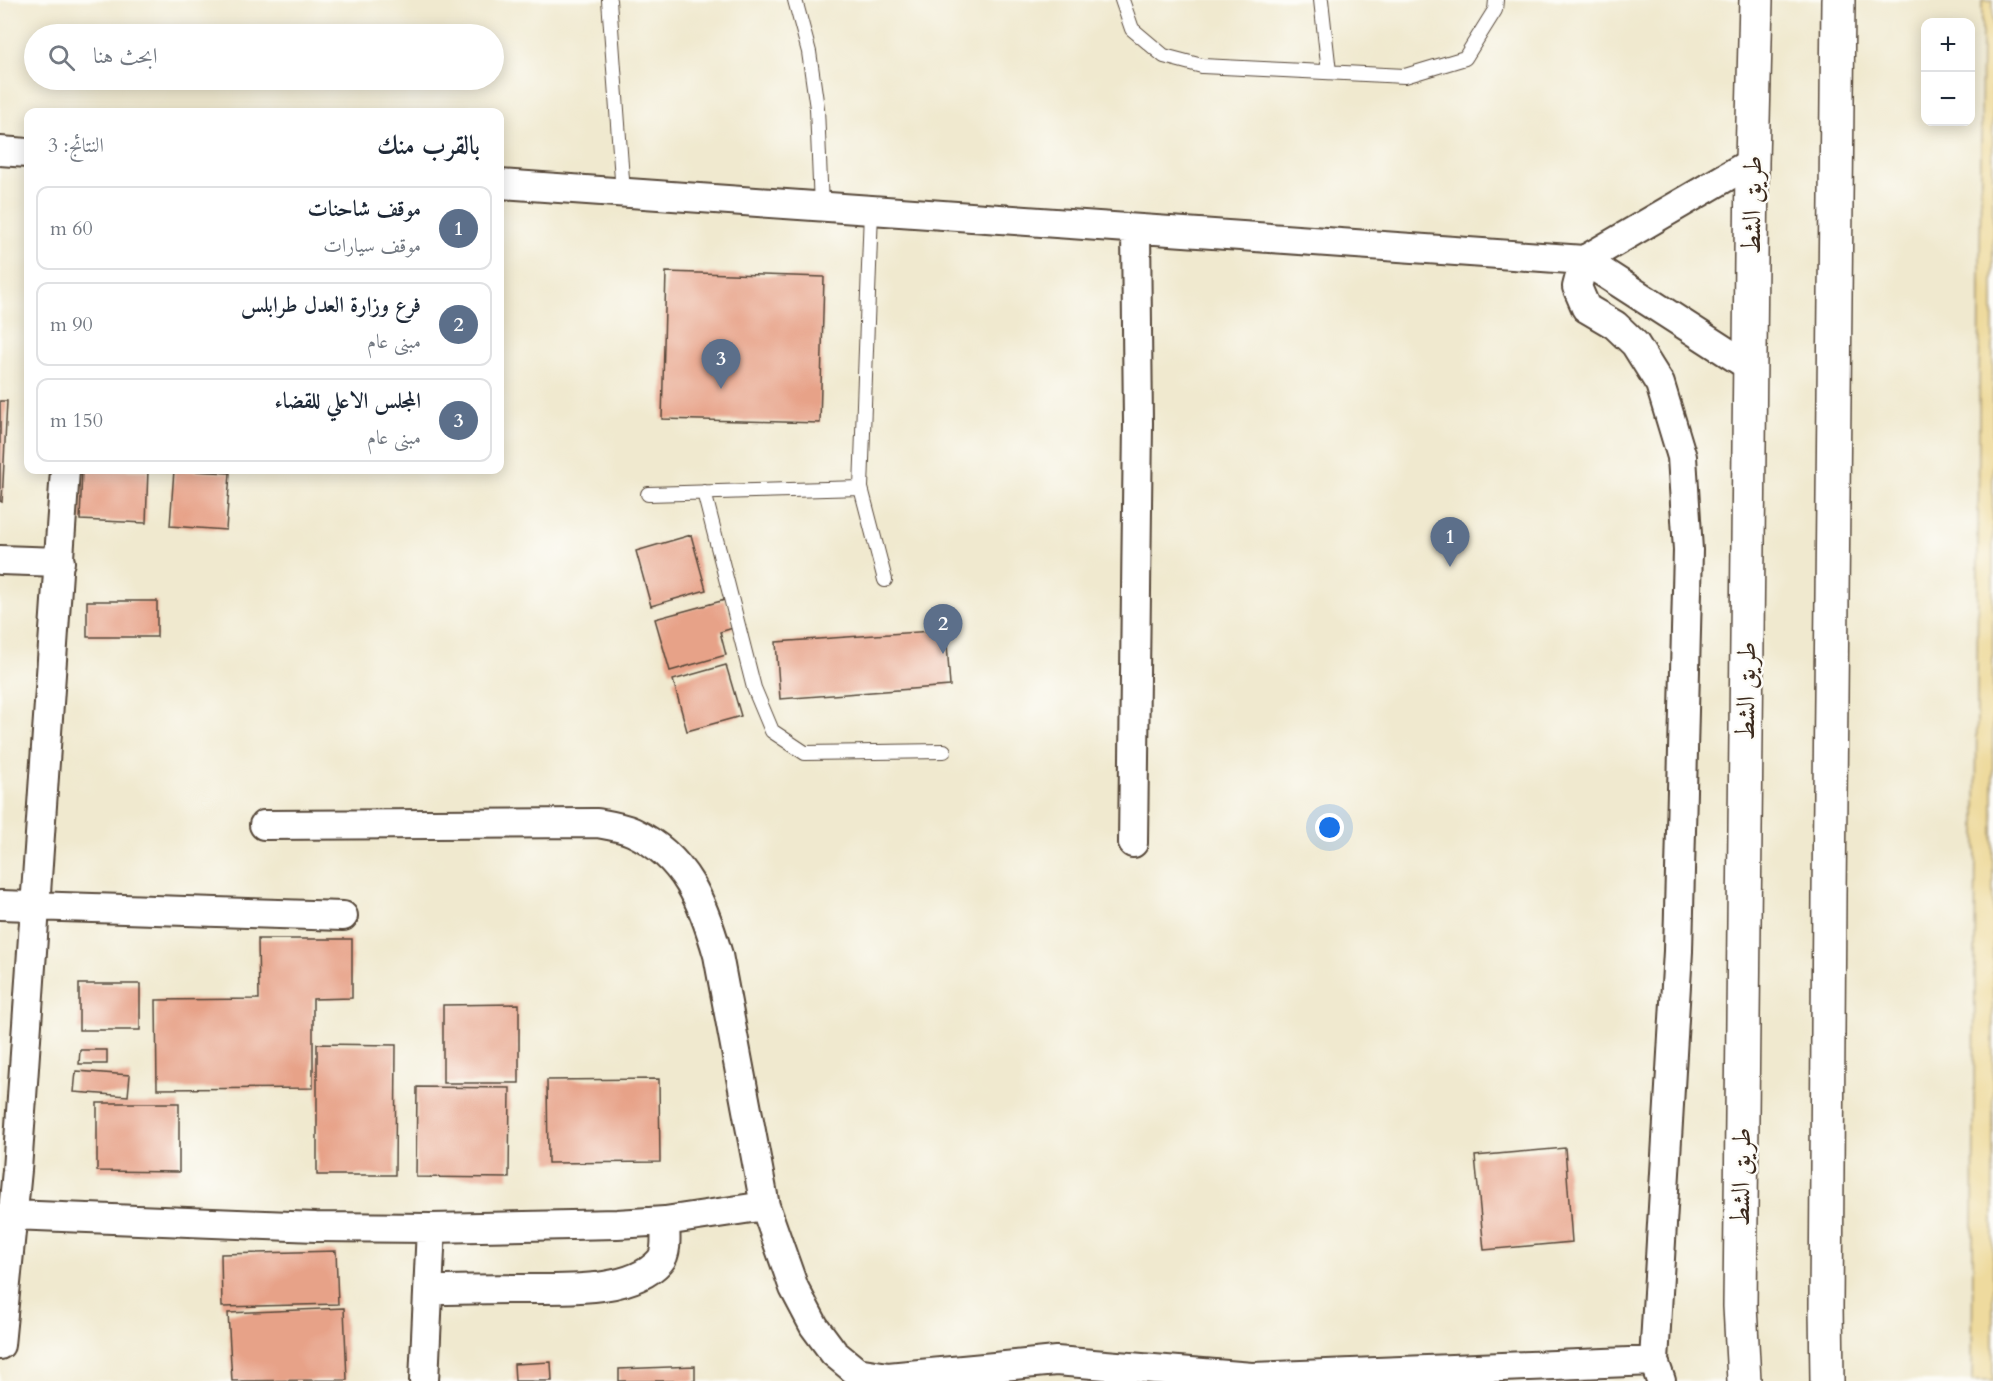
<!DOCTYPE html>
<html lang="ar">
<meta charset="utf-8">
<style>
:root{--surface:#fff;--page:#f6f6f7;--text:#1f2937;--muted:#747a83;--line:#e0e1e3;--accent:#c8321e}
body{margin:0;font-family:Cardo,Amiri,serif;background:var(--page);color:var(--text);direction:rtl}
.controls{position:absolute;right:18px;top:18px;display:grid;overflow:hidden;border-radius:12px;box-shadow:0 3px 15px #0003}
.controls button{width:54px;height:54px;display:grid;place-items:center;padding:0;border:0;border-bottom:2px solid var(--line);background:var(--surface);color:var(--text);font:30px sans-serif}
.you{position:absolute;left:1330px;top:828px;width:21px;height:21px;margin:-15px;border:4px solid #fff;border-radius:50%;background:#1a73e8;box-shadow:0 0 0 9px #1a73e833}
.badge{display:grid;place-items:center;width:39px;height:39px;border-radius:50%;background:var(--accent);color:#fff;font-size:20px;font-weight:700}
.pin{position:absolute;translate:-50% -50px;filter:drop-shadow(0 2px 3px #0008)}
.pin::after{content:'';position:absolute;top:32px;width:21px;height:18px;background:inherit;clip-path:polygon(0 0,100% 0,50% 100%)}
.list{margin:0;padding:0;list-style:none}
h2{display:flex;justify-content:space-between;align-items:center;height:78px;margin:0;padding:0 24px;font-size:26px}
h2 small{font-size:20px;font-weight:400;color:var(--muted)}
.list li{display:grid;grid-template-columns:39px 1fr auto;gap:18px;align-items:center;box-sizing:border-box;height:84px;margin:0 12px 12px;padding:0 12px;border:2px solid var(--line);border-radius:12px}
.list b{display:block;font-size:22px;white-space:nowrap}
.list p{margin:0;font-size:20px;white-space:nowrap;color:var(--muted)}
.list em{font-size:20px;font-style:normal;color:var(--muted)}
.icon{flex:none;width:33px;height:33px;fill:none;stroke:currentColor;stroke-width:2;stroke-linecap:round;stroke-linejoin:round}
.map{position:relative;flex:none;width:1993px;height:1381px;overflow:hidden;direction:ltr}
.search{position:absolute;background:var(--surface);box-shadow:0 3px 15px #0003;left:24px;top:24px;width:480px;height:66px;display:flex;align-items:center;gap:15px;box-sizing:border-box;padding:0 21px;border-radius:33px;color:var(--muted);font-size:22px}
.panel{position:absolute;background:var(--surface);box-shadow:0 3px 15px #0003;left:24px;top:108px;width:480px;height:366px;border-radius:12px;direction:rtl}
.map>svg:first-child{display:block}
.sand{fill:#eeda9e;stroke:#94825e;stroke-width:1.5}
.building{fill:#e7a288}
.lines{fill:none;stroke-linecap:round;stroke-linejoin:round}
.service-casing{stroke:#564739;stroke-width:16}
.minor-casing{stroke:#564739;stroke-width:32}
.trunk-casing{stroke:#564739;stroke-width:36}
.service{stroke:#fff;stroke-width:14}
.minor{stroke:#fff;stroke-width:28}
.trunk{stroke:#fff;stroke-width:33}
.labels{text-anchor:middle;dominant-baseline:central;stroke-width:5;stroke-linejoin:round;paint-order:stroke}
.street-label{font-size:26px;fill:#3b2a1e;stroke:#fdfcf7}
</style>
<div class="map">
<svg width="1993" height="1381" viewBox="0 0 1993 1381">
<rect width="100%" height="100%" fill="#fdfcf7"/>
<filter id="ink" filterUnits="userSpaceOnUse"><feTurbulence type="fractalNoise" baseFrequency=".0167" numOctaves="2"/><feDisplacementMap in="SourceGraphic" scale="12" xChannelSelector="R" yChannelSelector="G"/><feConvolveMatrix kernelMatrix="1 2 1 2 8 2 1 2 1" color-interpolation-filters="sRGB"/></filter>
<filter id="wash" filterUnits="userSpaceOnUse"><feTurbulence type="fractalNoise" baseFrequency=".008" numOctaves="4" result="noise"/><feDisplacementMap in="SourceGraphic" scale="24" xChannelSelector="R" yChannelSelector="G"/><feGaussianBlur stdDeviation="1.35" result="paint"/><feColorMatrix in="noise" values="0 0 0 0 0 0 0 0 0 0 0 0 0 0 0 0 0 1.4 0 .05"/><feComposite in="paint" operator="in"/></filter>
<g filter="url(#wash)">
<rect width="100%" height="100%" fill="#f0e9cf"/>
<path class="sand" d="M1982 0H1993V1381H1972Z"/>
<g id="blocks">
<path class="building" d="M666 272 824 277 820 423 662 419Z
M0 401H7L2 502 0 501Z
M82 470H148L146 523 80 520Z
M174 470 230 473 226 530 170 526Z
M691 535 706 590 651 606 636 551Z
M725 600 733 628 720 632 726 655 670 671 655 619Z
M87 601H157V637H87Z
M946 630 950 686 780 699 776 642Z
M726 665 741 716 687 731 673 680Z
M258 939H352V998L313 999V1088L157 1089 156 1000 259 999Z
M79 984H140V1030H79Z
M519 1004V1083H443V1005Z
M317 1044 396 1045 395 1175H317Z
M80 1050H107V1064H79Z
M76 1071 130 1075 128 1096 74 1092Z
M659 1079 660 1162 548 1163 547 1080Z
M417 1087 510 1088 509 1178 416 1177Z
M97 1103H179V1172L97 1171Z
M1565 1148 1572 1242 1484 1250 1475 1156Z
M336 1251 338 1304 222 1307 221 1254Z
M344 1308 347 1380 232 1381 228 1313Z
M551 1362 552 1381H515L514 1364Z
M695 1366V1381H619V1369Z"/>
</g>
</g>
<g filter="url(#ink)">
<use href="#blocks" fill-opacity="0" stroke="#564739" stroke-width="1.5"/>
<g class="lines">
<defs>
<path id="service" d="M609 0 623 193
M795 0 809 52 817 108 821 207
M1122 0 1132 29 1164 56 1202 66 1405 76 1465 58 1495 10 1496 0
M1321 0 1329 72
M871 211 861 488 885 580
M704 492 754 688 772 731 805 753 944 751
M648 494 861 488"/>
<path id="minor" d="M0 151 28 153
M500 184 1584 260 1750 367
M0 560 60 562
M264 825 597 823C608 825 622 827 633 832 686 857 703 903 718 955L765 1206 794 1288 814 1326 834 1353 857 1372 888 1377 1056 1361 1252 1377 1654 1361
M1133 843 1138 423 1136 229
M0 905 343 916
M12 1215 316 1227 431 1228 617 1224 665 1221 765 1206
M429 1290C458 1290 487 1289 516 1289 557 1288 630 1295 660 1261 668 1252 665 1232 665 1221
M0 1345 17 1170 65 470
M424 1381 431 1228
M1661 1381 1654 1361 1678 951 1688 550 1682 457 1660 384 1635 344 1615 325 1586 308 1577 287 1584 260 1752 162"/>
<path id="trunk" d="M1744 1381 1740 1306 1752 162 1756 0
M1827 1381 1826 1306 1829 895 1838 0"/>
</defs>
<use href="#service" class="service-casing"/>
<use href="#minor" class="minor-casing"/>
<use href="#trunk" class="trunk-casing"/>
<use href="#service" class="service"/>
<use href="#minor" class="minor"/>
<use href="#trunk" class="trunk"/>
</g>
</g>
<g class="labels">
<g class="street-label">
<text transform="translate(1752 205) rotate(-89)">طريق الشط</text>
<text transform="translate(1746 691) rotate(-89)">طريق الشط</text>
<text transform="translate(1741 1177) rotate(-89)">طريق الشط</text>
</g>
</g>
</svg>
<div class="controls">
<button>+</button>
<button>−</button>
</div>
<div class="you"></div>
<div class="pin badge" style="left:1450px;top:567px;background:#5c6f8a">1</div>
<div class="pin badge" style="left:943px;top:654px;background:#5c6f8a">2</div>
<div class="pin badge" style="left:721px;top:389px;background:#5c6f8a">3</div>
<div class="search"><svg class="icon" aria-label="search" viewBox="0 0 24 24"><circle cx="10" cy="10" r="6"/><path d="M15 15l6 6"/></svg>ابحث هنا</div>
<section class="panel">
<h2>بالقرب منك<small>النتائج: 3</small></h2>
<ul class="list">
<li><span class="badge" style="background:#5c6f8a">1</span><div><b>موقف شاحنات</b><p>موقف سيارات</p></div><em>60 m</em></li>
<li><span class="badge" style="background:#5c6f8a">2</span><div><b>فرع وزارة العدل طرابلس</b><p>مبنى عام</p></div><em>90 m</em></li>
<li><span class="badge" style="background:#5c6f8a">3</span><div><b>المجلس الاعلي للقضاء</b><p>مبنى عام</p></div><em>150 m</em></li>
</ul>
</section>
</div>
